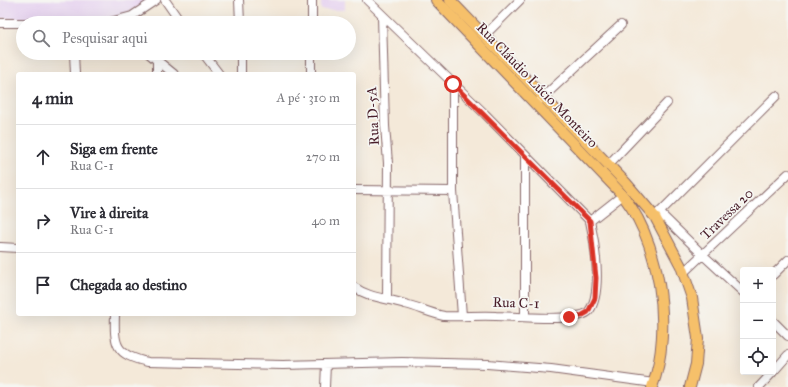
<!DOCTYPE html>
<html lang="pt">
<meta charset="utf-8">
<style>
:root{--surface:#fff;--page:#f2f2f3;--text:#2b2b33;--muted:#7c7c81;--line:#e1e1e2}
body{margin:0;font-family:"IM FELL Great Primer",serif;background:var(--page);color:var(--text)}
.controls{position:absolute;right:12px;bottom:12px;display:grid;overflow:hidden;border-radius:4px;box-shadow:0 4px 16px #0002}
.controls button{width:36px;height:36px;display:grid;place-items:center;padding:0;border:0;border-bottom:1px solid var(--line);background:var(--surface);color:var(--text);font:20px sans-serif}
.stop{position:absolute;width:12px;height:12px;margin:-9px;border:3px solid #d93025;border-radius:50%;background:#fff}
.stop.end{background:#d93025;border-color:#fff;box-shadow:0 1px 4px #0008}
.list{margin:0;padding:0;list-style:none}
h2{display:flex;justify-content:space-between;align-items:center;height:52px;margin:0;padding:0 16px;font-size:17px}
h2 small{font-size:13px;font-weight:400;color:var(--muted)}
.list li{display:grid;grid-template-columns:26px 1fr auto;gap:12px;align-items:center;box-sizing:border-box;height:64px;padding:0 16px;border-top:1px solid var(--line)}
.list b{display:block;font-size:15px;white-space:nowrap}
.list p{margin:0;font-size:13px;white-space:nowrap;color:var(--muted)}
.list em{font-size:13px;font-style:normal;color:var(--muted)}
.icon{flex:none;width:22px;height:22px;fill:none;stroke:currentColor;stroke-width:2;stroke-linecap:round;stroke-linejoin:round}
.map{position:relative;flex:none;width:788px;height:387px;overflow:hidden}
.search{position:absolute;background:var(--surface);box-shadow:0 4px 16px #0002;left:16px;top:16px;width:340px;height:44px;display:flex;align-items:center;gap:10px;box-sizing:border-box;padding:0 14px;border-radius:22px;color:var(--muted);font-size:15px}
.panel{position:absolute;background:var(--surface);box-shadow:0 4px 16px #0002;left:16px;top:72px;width:340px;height:244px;border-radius:4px}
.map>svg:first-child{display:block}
.built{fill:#e6d2f0}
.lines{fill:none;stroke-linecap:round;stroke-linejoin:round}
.minor-casing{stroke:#866668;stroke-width:10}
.major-casing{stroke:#866668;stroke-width:12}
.minor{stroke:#fff;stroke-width:8}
.major{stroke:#f6c06b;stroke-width:10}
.route{stroke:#d93025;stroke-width:5}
.labels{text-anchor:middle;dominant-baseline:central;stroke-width:3.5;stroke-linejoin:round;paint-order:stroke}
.street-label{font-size:14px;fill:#4a1f2b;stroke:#f6f6f2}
</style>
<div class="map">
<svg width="788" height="387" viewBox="0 0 788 387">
<rect width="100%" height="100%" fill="#f6f6f2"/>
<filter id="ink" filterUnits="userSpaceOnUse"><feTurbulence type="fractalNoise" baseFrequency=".025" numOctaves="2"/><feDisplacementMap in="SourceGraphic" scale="8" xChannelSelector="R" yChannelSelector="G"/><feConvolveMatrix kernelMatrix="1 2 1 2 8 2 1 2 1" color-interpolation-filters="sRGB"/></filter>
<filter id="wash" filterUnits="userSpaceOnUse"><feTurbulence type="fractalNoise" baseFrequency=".012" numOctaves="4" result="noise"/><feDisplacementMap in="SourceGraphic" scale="16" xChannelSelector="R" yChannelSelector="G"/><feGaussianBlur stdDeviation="0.9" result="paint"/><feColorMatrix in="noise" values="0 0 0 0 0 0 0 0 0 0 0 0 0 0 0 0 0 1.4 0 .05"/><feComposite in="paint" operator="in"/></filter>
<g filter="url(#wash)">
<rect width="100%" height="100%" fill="#f4e9d9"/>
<path class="built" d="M0 0H150L121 17 24 19 0 18Z
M321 0H345V10H321Z"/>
</g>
<g filter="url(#ink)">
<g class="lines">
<defs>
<path id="minor" d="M165 0 181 23
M239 0 240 23
M367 0 485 114 590 221 623 195
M382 16 385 126 388 163 387 299
M110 22 132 16 156 0
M0 23H111
M312 23V0
M484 36 520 0
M74 53 75 74
M148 53 174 74
M203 53 219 74
M241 53V74
M157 74V61
M311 74V53
M453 84V191L462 316
M540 100 621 25
M608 165 667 103
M354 190 453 191
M659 212 703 255 743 292
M655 217 776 96
M0 247 18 248
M684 272 788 174
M773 275 788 260
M354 287C369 298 387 298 405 304 418 307 430 313 444 316 461 317 479 315 496 316 513 316 579 323 589 311 603 293 595 242 590 221
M115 314C114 345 115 355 148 362L283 365 402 362 487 364 551 369 654 383
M525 317V155
M773 321 788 336
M773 372 788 355
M325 387 326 364
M759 387 773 372"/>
<path id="major" d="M436 0 617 189C660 234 674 330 652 387
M450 0 626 183 655 217 681 266 692 298 698 338 696 364 690 387"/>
</defs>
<use href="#minor" class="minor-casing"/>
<use href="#major" class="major-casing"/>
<use href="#minor" class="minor"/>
<use href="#major" class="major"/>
</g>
</g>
<g class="lines" filter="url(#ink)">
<path class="route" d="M453 84 590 221 596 278 595 298 588 312 581 316 569 317"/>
</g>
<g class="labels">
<g class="street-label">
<text transform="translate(537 85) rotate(46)">Rua Cláudio Lúcio Monteiro</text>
<text transform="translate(373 116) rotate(-93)">Rua D-5A</text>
<text transform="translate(727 214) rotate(-44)">Travessa 20</text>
<text transform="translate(516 303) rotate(2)">Rua C-1</text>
</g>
</g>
</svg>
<div class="controls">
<button>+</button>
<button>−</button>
<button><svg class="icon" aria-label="locate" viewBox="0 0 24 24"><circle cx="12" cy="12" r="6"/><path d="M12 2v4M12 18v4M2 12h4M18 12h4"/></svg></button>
</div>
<div class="stop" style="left:453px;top:84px"></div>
<div class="stop end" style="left:569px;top:317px"></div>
<div class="search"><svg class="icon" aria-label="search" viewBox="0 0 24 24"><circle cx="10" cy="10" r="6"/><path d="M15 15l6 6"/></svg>Pesquisar aqui</div>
<section class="panel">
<h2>4 min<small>A pé · 310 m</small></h2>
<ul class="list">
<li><svg class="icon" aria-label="ahead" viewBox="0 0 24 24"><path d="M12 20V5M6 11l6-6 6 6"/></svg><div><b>Siga em frente</b><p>Rua C-1</p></div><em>270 m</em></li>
<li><svg class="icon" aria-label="right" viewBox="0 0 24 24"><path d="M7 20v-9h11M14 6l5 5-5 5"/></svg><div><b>Vire à direita</b><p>Rua C-1</p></div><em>40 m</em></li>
<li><svg class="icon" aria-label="arrive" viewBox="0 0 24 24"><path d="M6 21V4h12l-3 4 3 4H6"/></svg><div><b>Chegada ao destino</b></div></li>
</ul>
</section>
</div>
